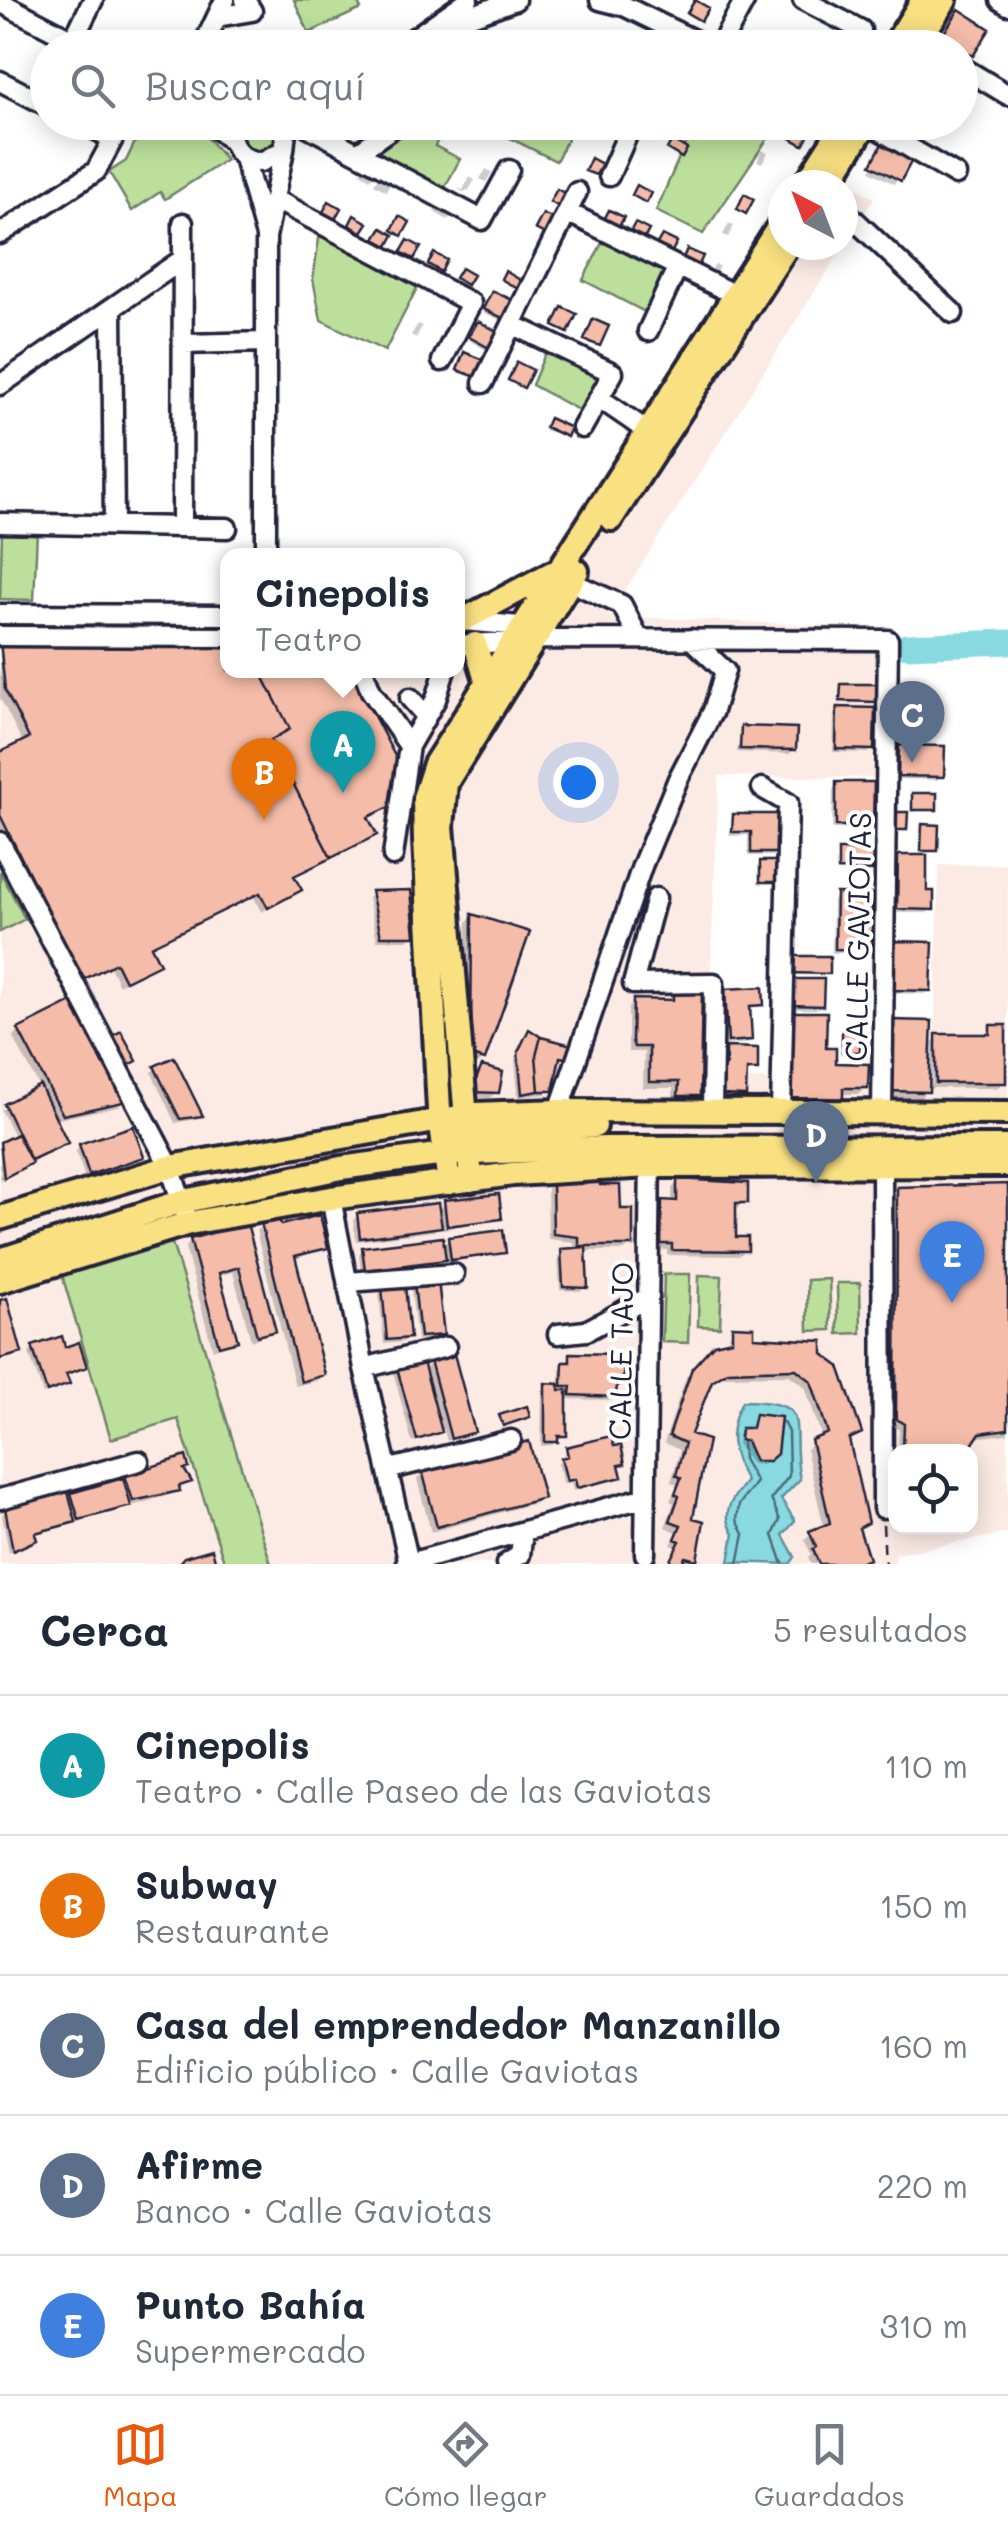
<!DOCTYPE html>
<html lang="es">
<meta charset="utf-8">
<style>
:root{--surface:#fff;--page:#f2f2f3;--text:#1f2937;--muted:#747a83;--line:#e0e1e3;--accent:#ea580c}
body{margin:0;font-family:Mali,sans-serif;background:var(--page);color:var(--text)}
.controls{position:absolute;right:30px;bottom:30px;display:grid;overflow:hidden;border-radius:20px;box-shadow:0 5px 25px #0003}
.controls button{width:90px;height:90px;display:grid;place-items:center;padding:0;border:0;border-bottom:2px solid var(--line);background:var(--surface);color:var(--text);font:50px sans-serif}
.compass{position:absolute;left:768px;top:170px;width:90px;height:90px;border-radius:50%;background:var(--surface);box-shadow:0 5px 25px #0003;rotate:318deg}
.you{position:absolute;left:578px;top:782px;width:35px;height:35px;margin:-25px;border:8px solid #fff;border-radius:50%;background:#1a73e8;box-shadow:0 0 0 15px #1a73e833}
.badge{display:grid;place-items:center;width:65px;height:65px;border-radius:50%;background:var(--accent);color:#fff;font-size:32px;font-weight:700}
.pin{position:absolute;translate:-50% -82px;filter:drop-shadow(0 2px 5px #0008)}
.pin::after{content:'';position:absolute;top:52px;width:35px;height:30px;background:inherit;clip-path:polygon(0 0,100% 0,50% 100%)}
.popup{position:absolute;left:220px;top:548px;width:245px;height:130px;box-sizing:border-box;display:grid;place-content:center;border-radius:20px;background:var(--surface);filter:drop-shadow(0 2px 8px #0005);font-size:32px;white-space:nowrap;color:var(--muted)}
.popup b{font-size:38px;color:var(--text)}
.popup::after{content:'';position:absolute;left:50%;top:100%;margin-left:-20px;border:20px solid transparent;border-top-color:var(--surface)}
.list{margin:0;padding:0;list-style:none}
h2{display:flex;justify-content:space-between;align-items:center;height:130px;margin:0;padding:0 40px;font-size:42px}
h2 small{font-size:32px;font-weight:400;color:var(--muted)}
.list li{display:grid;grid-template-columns:65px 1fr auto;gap:30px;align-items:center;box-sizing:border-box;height:140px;padding:0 40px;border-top:2px solid var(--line)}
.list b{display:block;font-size:38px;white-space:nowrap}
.list p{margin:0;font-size:32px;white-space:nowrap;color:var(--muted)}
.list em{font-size:32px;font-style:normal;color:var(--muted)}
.icon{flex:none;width:55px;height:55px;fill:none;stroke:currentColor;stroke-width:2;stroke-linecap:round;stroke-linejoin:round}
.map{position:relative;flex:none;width:1008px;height:1564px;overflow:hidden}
.search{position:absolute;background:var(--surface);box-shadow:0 5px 25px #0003;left:30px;right:30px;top:30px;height:110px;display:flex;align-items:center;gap:25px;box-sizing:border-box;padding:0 35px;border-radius:55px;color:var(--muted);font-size:38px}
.sheet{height:830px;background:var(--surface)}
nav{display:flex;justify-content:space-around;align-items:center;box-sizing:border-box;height:140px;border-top:2px solid var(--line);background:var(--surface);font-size:28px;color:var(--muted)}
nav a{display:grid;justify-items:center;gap:5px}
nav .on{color:var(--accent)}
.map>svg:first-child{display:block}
.built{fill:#fcebe5;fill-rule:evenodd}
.green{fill:#bce09b;stroke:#6f816b;stroke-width:2.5}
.water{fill:#88d9e0;stroke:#5f909e;stroke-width:2.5}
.shadow{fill:#0003}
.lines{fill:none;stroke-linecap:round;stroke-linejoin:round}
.shore{stroke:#4b6b7d;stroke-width:2.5}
.river{stroke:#88d9e0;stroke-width:25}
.building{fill:#f5bda9;stroke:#22223b;stroke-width:2.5}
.minor-casing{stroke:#22223b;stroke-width:25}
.major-casing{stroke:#22223b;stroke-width:30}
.path{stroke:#22223b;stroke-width:2.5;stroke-dasharray:10 8;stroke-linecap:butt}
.minor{stroke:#fff;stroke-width:18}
.major{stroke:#f9e181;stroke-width:22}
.labels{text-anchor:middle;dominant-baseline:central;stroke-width:8;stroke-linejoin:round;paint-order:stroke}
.street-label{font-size:30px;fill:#22223b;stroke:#fff}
</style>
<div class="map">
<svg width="1008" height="1564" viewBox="0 0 1008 1564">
<rect width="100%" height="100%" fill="#fff"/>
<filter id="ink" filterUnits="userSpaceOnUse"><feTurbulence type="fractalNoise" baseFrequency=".01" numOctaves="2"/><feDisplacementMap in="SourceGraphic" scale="20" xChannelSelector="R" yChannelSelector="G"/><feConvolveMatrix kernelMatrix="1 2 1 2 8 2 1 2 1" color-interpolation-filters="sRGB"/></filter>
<g filter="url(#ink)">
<path class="built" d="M806 161 874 198 609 616 882 628 875 778 719 776 706 1078 933 1084 939 865 1008 864V1533L896 1554 895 1564H0V932L24 919 0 871V626L228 629V670H458V632H499L783 196V245H843V185H790ZM896 1452H970V1526H896Z"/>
<path class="green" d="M294 0H356L361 9 309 33Z
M144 123H195L226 160 165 199 160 192 132 211 109 172 126 161Z
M243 123H276V143L259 152 247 148 240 137Z
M411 123 445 125 435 146 460 159 443 191 369 152Z
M480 123H576L556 161Z
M694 123H737L768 138 703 234 656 211Z
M320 232 419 284 385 351 321 320 313 279Z
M603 241 665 272 645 312 583 280Z
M547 349 604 378 584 413 532 385Z
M2 530 37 531 34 600 0 599Z
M0 871 25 919 0 932Z
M172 1243 271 1564H225L178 1419 111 1439 62 1275Z
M664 1274H690L688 1343 662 1342Z
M699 1275 722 1276 720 1327 698 1326Z
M829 1279 831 1330 808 1331 807 1280Z
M837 1283H860L861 1333 838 1334Z"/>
<path class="water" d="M742 1401C818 1401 788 1424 800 1479L781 1499 795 1521 783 1535 795 1557 790 1564 729 1562 734 1534C720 1512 732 1499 746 1481 731 1455 726 1431 742 1401Z"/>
<path class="shadow" d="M955 16 971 54 966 58 960 48 939 41Z
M596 39 605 43 603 48 592 47Z
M769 124 776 128 773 133 766 130Z
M883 147 910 159 894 184 870 171Z
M762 150 768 153 762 163 757 161Z
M366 164 376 170 370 179 360 173Z
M486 169 492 172 486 182 480 179Z
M380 175 393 179 386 191 374 184Z
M470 177 475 180 469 190 463 192 456 188 463 190Z
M513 182 516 184 510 194 506 192Z
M438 204 455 210 448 220 434 212Z
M729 223 734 226 728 237 723 235Z
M715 264 719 266 714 277 709 274Z
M490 296 502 318 500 320 483 312Z
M418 324 422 326 416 338 411 335Z
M476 327 489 347 486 350 469 340Z
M547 423 565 435 544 430Z
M0 644 228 670 389 805 366 819 374 835 368 841 292 878 299 890 292 896 261 912 254 897 149 948 157 963 119 985 110 967 75 984 0 833V755L23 743 0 698Z
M842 686 875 701 839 703Z
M838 710 872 749 867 753 833 752 834 714Z
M742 729 794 749 789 754 737 752Z
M900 748 941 776 937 780 895 779 896 752Z
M837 784 870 825 866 829H832L833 789Z
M913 795 934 809 911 812Z
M734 817 778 852 773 856H748V835L729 836Z
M839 853 870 870 837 872Z
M899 857 924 893 931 909 927 913H893L895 862Z
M372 894 412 935 408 940H377L368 898Z
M837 896 869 949 865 953H832L833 900Z
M473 916 483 1059 476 1065 466 1062 467 922Z
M894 944 929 990 924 994 888 993 890 948Z
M788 961 827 973 787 975Z
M787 986 821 1005 816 1009H786Z
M674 990 697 1095 691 1102 673 1101V1088H643L644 1052H628V1008L634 1002H668Z
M726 992 762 1004 748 1009 749 1039 745 1044 724 1045 722 996Z
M991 1028 1004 1082 997 1088H927L921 1098 884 1097 938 1036H985Z
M19 1031 124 1100 119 1106 54 1120 65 1143 0 1180V1145L15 1138 1 1110 40 1088 13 1037Z
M529 1032 568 1057 556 1061 546 1094 518 1097 515 1059Z
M114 1038 132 1063 126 1066Z
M727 1049 755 1069 744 1073 739 1099H717Z
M824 1050 834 1066 866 1087 859 1094H841L834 1104 781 1103Z
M156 1068 200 1115 196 1119 175 1123 151 1072Z
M482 1068 497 1091 490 1098H466Z
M80 1146 141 1156 85 1178 76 1151Z
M554 1182 631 1245 625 1251H583L585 1287 581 1291 560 1290 558 1256 574 1250V1242L548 1239 547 1188Z
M678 1182 746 1202 734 1209 733 1239 745 1250 739 1256 667 1255V1250L656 1249 657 1209 672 1203V1188Z
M1008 1187V1434L974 1438 963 1452H898L899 1430 891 1425 892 1196 898 1190Z
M445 1203 499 1218 443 1229 442 1223 434 1231 356 1241 353 1220 358 1216 437 1211Z
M262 1225 325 1247 294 1260 323 1375 316 1381 295 1386 256 1231Z
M245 1226 273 1330 251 1341 233 1272 217 1276 235 1340 213 1350 185 1248 191 1241Z
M449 1239 504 1252 448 1263 447 1256 439 1264 361 1273 359 1254 363 1249 442 1247Z
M416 1286 441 1334 437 1338 417 1340 411 1290Z
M383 1289 408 1337 403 1342 384 1344 379 1294Z
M733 1328 752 1340 820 1356 859 1432 847 1441 865 1522 857 1530 866 1559 861 1564H811L808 1557 811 1554 804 1539 824 1528 806 1449 822 1438 805 1387 789 1375 719 1376 708 1383 688 1435 695 1559 690 1564H667L676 1547 671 1545 677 1532 665 1527 674 1503 670 1501 677 1484 671 1482 680 1450 664 1443 686 1377 715 1346 726 1344Z
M33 1349 63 1350 84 1366 64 1376 67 1383 62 1388 43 1394 29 1353Z
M571 1356 621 1383 609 1400 565 1399 564 1435 552 1445 541 1446 542 1390 559 1386 560 1369Z
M431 1363 472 1431 447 1441 443 1428 435 1436 412 1442 392 1368 423 1371Z
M756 1416 775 1452 762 1465 751 1464 737 1444 738 1435 749 1430Z
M567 1449 622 1463 617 1468 619 1476 573 1491 571 1482 563 1484 558 1464Z
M187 1467 182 1471 189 1482 173 1494 33 1535 29 1544 9 1553 2 1515 6 1510 68 1500 126 1477Z
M423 1473 541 1497 535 1503 431 1532 417 1479Z"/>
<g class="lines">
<path class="shore" d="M783 1422 788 1432 789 1476 771 1499 780 1520 773 1535 783 1564
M738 1564 744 1534 737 1520 739 1505 756 1482 743 1459 742 1443"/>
<path class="river" d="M907 646 1008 642"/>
</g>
<path class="building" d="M695 0 709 8 701 21 687 13Z
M959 9 990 29 973 56 942 36Z
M360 122 373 126 366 138 354 132Z
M801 122 815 124 803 145 792 139Z
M672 140 687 149 682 158 667 149Z
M883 142 913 158 901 181 871 165Z
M591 158 602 164 596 175 585 171Z
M637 185 651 193 646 203 632 195Z
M557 189 569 196 562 208 550 202Z
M744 194 754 199 746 214 737 209Z
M329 201 341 208 335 219 323 212Z
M609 210 624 217 618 229 603 222Z
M543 214 555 220 547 235 535 229Z
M354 215 368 223 362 232 349 225Z
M399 216 410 222 402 236 392 230Z
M635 223 649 230 643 241 629 234Z
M382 228 394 235 388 246 375 239Z
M662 235 677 242 670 255 655 247Z
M408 240 421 247 414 259 401 252Z
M687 249 703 256 698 267 682 260Z
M434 253 447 260 441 272 428 264Z
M461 268 473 275 467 285 455 278Z
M505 271 522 281 518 289 501 279Z
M492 291 513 300 505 319 483 309Z
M562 307 577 314 568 333 553 326Z
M593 319 609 326 600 346 584 340Z
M478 321 500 333 491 349 469 337Z
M464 352 483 360 476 377 457 370Z
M517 362 533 370 524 388 508 380Z
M549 418 571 428 567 437 545 427Z
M0 641 228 644V670H260L290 729 271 740 331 858 294 876 302 890 268 908 260 893 151 946 160 964 125 981 116 963 82 980 0 815V752L29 738 5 690Z
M260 670H350L397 760 392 806 368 817 377 835 331 858 271 740 290 729Z
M841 684H878L877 702 840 701Z
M837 707 875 708 874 750 836 749Z
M741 726 797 728 796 750 740 749Z
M899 745 945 746 944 777 898 776Z
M836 782H874L873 826H836Z
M912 793H937V810H912Z
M896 812H908L907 830H896Z
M733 814H780V853H751V832H732Z
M922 824 939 825 938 851H921Z
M838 850H873L872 871 838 870Z
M898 855H927V891H934V910L897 909Z
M760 861H782V882H760Z
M411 890 415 936H381L371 891Z
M836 893 872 894V950L835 949Z
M472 914 530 932 485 1060 471 1056Z
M893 941 933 942 931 991 892 990Z
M789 956H830V974L789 973Z
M790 979H824L823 1006 790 1005Z
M673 987H702L700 1096H678L679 1082H649V1047H634L632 1041 633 999 673 1000Z
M763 987 764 1005 750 1006 752 1040 728 1042 725 989Z
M74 1001 128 1101 63 1115 18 1029Z
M788 1012H827L826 1048H836V1063L869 1064 868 1088H843V1099L787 1098Z
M891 1020 932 1021 929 1092 889 1091Z
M990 1025H1006V1083H936V1034H990Z
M529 1029 541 1037 536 1055 539 1091 522 1094 518 1052Z
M121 1031 137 1061 129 1065 113 1036Z
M842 1031H860V1052H842Z
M541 1037 576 1046 570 1059 560 1057 553 1091H539L536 1055Z
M726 1047 758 1048V1070H747L746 1096 720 1095 716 1064 726 1065Z
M174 1057 203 1116 180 1119 154 1066Z
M482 1066 503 1072 499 1093 470 1092Z
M40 1085 68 1143 31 1160 4 1104Z
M133 1126 144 1157 89 1175 79 1144Z
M17 1134 32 1163 4 1178 0 1142Z
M600 1179V1185H620L621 1209H633V1246H579V1237L553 1234 552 1180Z
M677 1179 748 1183V1203H736V1237H748V1251L672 1250V1244H661L662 1200 677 1201Z
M1008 1184V1429L980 1433 968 1451 908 1452 903 1449 904 1424 896 1419 897 1187Z
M499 1194 502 1219 447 1226 444 1200Z
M438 1203 442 1227 360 1238 357 1213Z
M320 1215 328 1248 295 1256 325 1375 301 1382 261 1223 279 1218 281 1225Z
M247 1223 276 1331 257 1336 239 1267 219 1273 238 1341 219 1346 190 1239Z
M503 1230 506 1253 451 1260 448 1237Z
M443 1237 446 1260 365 1270 362 1247Z
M586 1247 588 1288 563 1287 561 1249Z
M438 1280 444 1335 420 1337 414 1283Z
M405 1285 410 1338 387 1340 382 1287Z
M7 1298 22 1353 0 1359V1300Z
M732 1326 754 1327V1337L823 1341V1354L839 1366 862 1433 849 1439 868 1523 859 1528 869 1559 858 1564H819L813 1549 816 1547 809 1531 830 1523 811 1440 828 1433 811 1381 796 1369 728 1371 712 1381 691 1434 708 1440 693 1518 704 1521 697 1560 685 1557 682 1564H668L680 1541 675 1539 681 1525 670 1521 679 1496 675 1494 681 1478 676 1475 685 1443 669 1436 692 1368 714 1344 732 1340Z
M62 1336 65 1347 79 1342 87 1367 66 1374 70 1384 47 1392 32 1346Z
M570 1353 617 1354V1365H624L623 1384H617L616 1397 570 1395 571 1386H562L563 1362H570Z
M421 1354 442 1432 417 1440 395 1361Z
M454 1354 475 1432 451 1439 430 1360Z
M545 1383 559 1384V1390H567V1436H558V1442H545Z
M527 1406 530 1417 503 1426 499 1415Z
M755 1414 781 1417 777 1454 769 1461H755L746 1441 740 1440 741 1428H752Z
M611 1436 614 1446 621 1445 625 1464 619 1465 622 1477 577 1488 575 1479 567 1481 561 1458 568 1456 566 1447Z
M529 1441 544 1498 437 1527 422 1470Z
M186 1456 189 1468 184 1469 192 1482 179 1486 180 1491 133 1501 125 1475Z
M123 1478 131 1506 79 1520 71 1493Z
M68 1492 76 1522 35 1533 37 1540 13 1551 5 1508Z
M212 1549 216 1564H178L184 1557Z"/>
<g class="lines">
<defs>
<path id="minor" d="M600 0 624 6 710 48
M803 0 861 30
M1000 0 1008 5
M0 2 88 48
M217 17 252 11 245 0
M427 32 515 0
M73 40 93 0
M202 48 225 0
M400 48 468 0
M719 48 745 0
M960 66 1008 95
M0 81 48 106
M208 122 232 141
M232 122C228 144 238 160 261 162L284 150 287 122
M866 122 956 175
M307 126 357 153 401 122
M357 153 482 220 509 170
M244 158 266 236
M609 176 633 122
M276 200 471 303 442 361
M843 209 953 313
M567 212 735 295
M0 234 96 171 113 139 81 122
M112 308 114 525
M513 325 613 373 582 428
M648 331 677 268
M183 344 266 342
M483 383 577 192
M0 385 183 259
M599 398 656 437
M0 523 227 528
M182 527 183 223
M266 556V237L284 150
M571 582 622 605 639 639
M0 614 228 615
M463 621 532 627
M0 636 228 637
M458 645 548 639 888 640 882 1114
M363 670 371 691 409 746
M410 698 426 716
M762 788 788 803 781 1113
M0 842 170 1167 185 1212
M393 856 409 746 436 699 445 670
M656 898 633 984 714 983 712 1111
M559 1111 642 866 678 779 713 711 725 671 691 639
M882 1164 883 1508
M331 1198 364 1368 409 1563
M348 1282 454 1274
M558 1334 586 1331 649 1297
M364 1368 446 1347
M390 1469 511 1440
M0 1499 139 1461
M645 1554 650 1153
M406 1564 646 1497
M506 1564 520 1555 523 1532"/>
<path id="major" d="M893 48 923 0
M914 48 945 0
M805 185 845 122
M828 185 867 122
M611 519 788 245
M461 621 552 573
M475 644 487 683
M452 1134 595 1126
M471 1180 442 826 446 783 577 571
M449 1183 439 1110 425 840 424 798 435 764 783 220
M0 1218 170 1167 476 1114 559 1111 1008 1113
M0 1260 180 1202 341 1168 445 1154 606 1148 1008 1147
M0 1281 189 1223 331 1198 513 1174 650 1166 1008 1165"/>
</defs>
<use href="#minor" class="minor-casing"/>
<use href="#major" class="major-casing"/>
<path class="path" d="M883 1524 885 1564"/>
<use href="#minor" class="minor"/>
<use href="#major" class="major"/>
</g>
</g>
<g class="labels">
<g class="street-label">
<text transform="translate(857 937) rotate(-89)">CALLE GAVIOTAS</text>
<text transform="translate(620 1351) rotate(-89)">CALLE TAJO</text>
</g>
</g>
</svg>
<div class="controls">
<button><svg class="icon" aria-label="locate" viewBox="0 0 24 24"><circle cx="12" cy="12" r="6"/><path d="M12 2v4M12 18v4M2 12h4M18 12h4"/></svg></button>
</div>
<svg class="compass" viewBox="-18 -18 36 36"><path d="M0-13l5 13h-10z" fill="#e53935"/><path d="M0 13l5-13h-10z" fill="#747a83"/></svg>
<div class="you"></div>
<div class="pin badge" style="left:343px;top:793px;background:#0f9aa8">A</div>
<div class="popup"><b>Cinepolis</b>Teatro</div>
<div class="pin badge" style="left:264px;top:820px;background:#e8710a">B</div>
<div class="pin badge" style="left:912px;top:763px;background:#5c6f8a">C</div>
<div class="pin badge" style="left:816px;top:1183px;background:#5c6f8a">D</div>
<div class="pin badge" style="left:952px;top:1303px;background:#3f7fe0">E</div>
<div class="search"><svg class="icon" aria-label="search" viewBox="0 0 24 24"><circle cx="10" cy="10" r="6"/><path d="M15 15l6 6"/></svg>Buscar aquí</div>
</div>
<section class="sheet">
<h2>Cerca<small>5 resultados</small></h2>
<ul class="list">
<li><span class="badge" style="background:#0f9aa8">A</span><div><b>Cinepolis</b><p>Teatro · Calle Paseo de las Gaviotas</p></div><em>110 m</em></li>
<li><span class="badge" style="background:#e8710a">B</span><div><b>Subway</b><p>Restaurante</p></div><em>150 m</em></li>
<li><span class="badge" style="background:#5c6f8a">C</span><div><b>Casa del emprendedor Manzanillo</b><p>Edificio público · Calle Gaviotas</p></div><em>160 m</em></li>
<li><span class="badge" style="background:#5c6f8a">D</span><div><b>Afirme</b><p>Banco · Calle Gaviotas</p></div><em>220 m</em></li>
<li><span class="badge" style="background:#3f7fe0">E</span><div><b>Punto Bahía</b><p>Supermercado</p></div><em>310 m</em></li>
</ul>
</section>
<nav>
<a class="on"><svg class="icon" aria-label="map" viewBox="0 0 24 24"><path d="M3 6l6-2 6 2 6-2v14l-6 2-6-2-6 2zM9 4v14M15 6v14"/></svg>Mapa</a>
<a><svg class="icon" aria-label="directions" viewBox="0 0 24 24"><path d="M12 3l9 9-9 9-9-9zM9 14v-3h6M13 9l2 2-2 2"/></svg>Cómo llegar</a>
<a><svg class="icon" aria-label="saved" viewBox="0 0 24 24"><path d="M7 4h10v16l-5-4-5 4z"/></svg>Guardados</a>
</nav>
